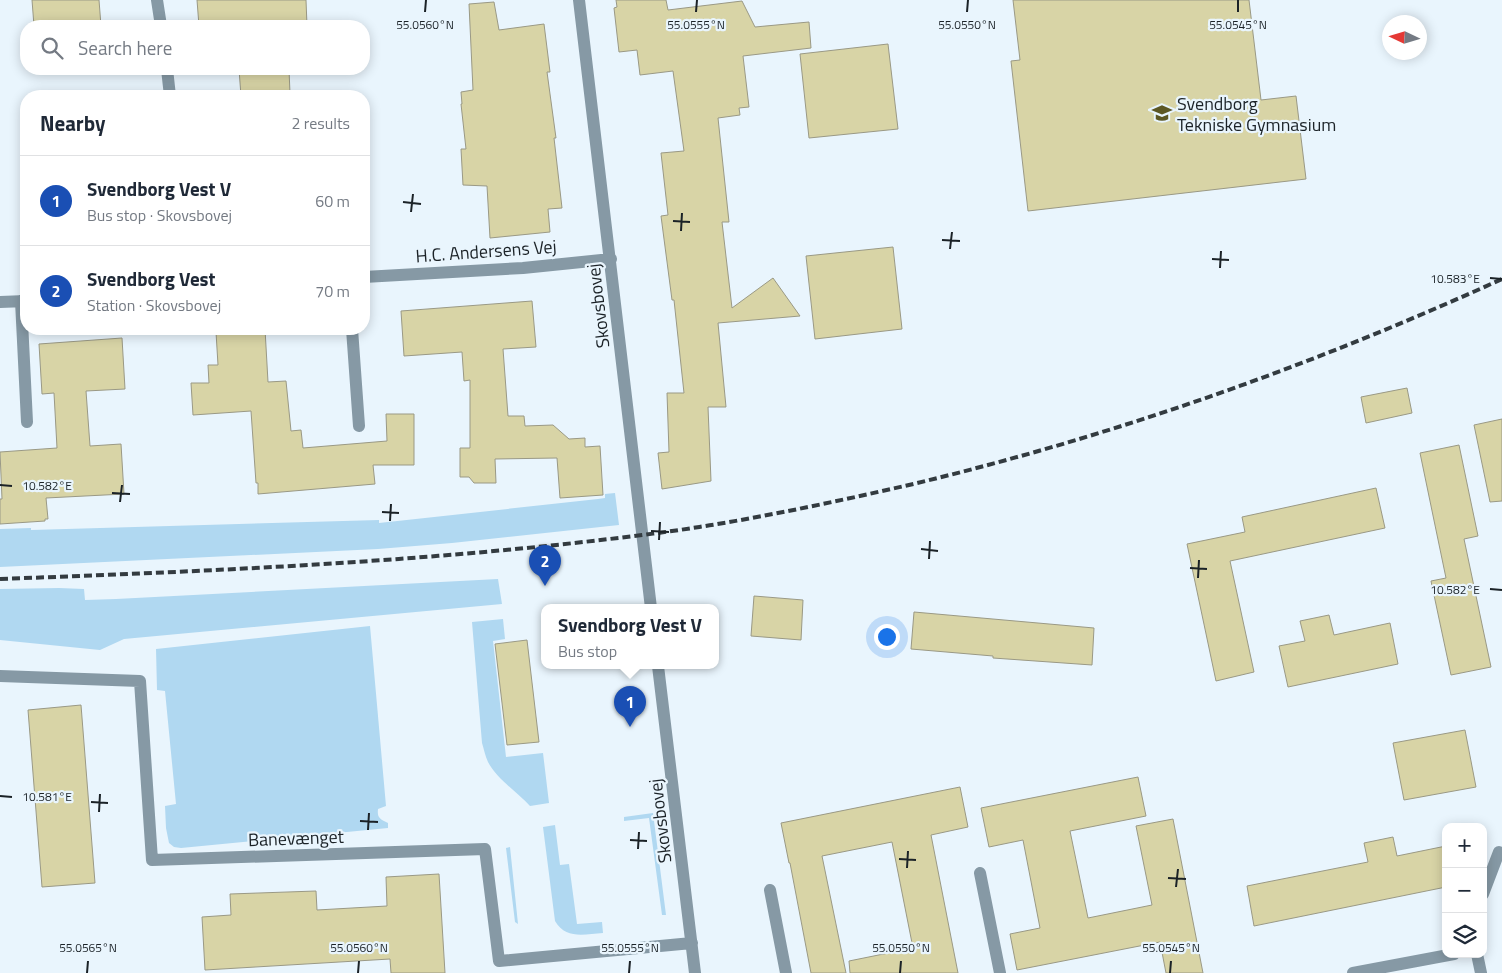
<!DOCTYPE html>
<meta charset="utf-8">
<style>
:root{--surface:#fff;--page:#f6f6f7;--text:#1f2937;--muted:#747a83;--line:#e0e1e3;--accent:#ea580c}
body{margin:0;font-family:"Titillium Web",sans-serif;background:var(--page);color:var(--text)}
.controls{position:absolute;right:15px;bottom:15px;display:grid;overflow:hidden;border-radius:10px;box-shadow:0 2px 12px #0003}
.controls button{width:45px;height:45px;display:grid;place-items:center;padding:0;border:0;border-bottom:1px solid var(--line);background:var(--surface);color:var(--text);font:25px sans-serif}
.compass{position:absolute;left:1382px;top:15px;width:45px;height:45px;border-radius:50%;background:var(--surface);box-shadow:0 2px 12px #0003;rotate:274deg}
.you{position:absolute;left:886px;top:636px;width:18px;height:18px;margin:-12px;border:4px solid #fff;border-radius:50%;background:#1a73e8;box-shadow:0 0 0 8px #1a73e833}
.badge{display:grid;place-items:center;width:32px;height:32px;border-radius:50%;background:var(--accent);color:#fff;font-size:16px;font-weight:700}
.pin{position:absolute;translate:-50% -41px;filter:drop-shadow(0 1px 2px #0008)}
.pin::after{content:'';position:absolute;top:26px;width:18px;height:15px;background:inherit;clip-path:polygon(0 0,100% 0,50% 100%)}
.popup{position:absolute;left:541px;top:604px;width:178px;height:65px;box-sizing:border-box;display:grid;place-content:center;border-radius:10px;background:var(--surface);filter:drop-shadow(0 1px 4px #0005);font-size:16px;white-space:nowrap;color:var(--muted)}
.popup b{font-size:19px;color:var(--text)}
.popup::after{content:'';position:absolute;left:50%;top:100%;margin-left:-10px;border:10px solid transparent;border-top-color:var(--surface)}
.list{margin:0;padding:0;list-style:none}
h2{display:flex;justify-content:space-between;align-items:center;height:65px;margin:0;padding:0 20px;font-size:21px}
h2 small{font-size:16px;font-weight:400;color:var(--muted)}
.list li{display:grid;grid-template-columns:32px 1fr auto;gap:15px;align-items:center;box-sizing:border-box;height:90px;padding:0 20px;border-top:1px solid var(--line)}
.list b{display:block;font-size:19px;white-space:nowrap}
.list p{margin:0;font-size:16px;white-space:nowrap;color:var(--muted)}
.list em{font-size:16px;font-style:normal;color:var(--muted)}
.icon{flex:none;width:28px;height:28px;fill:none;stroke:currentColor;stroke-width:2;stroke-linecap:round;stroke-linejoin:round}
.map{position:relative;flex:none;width:1502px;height:973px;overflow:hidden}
.search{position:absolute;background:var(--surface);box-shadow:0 2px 12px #0003;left:20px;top:20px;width:350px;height:55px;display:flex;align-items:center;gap:12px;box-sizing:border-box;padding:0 18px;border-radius:20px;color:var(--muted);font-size:19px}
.panel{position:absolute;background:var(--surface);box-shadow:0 2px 12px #0003;left:20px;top:90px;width:350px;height:245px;border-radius:20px}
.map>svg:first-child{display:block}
.green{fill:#b0d8f1}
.building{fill:#d8d4a6;stroke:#9a9985}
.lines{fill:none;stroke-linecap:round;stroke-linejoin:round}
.minor{stroke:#8699a5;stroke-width:12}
.rail{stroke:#333b40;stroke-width:4;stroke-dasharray:8 4;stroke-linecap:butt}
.ticks{fill:none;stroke:#1b2227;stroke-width:2}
.labels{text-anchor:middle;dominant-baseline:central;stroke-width:4.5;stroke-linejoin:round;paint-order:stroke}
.poi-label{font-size:18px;fill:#1b2227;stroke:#e9f5fd;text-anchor:start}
.street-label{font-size:18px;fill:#1b2227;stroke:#e9f5fd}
.ticks-label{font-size:12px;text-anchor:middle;fill:#1b2227;stroke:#e9f5fd;stroke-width:4.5;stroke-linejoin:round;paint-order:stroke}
</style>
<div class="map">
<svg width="1502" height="973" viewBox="0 0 1502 973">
<rect width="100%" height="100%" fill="#e9f5fd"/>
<path class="green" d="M615 493 619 525 452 543 378 549 0 567V529L31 528V530L379 520V523L598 499 605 498V494Z
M498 579 502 604 124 639 100 650 0 640V589L59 588 84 589 85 600 116 599Z
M503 619 505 639 493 641 506 757 543 753 549 803 530 806C518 793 496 778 488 762 485 756 484 749 482 743L472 622Z
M370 626 386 806 378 809C377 818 380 819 388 823V828L181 848 174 847 169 843 166 828 165 806 176 804 165 691 157 690 156 649Z
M653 813 666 915H662L649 818 624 821V817Z
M555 825 560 865 569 864 577 924 602 922 603 933C585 934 566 940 555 921L543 827Z
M510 847 518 924 515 922 506 848Z"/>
<path class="building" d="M32 0H99L101 26H34Z
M197 0H306L307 26H199Z
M616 0H666L668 10 742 1 755 27 809 22 811 48 743 56 749 107 739 108 740 115 718 118 729 222H722L732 308 773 278 800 316 718 323 726 407H708L711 481 662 489 658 453 669 452 667 393H684L674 300H672L661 216 668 215 661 153 684 151 673 71 640 75 637 50 619 52 614 8 617 7Z
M1013 0H1249L1261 100 1296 96 1306 179 1028 211 1011 61 1020 60Z
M494 2 499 30 544 24 550 72H547L556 138H554L562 208 548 209 550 232 490 238 487 186 463 185 461 149H466L461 104H462L461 92 473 90 469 4Z
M888 44 898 129 809 138 800 54Z
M239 69H289L290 94 241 96Z
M893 247 902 329 815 339 806 256Z
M532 301 536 347 503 349 508 416H524L525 426 553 425 569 439 585 438V447L600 446 603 495 560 498 557 458 495 459 496 483H474L469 477H460V448H470V380L464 381 462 352 404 356 401 311Z
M265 329 268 382 286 381 291 431 301 430 303 448 387 441 386 414H414V465H373L375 484 258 494V483H256L251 411 193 415 191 383H209L208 365H218L216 332Z
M122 338 125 389 86 391 90 446 121 444 124 494 46 498 48 519H45V521L0 524V499H2L0 452 57 448 54 393 42 394 39 344Z
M1407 388 1412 413 1366 423 1361 397Z
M1502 419V501L1490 502 1474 425Z
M1459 445 1478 536 1464 539 1491 667 1451 675 1431 581 1446 578 1420 453Z
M1376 488 1385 528 1230 561 1254 672 1216 681 1187 544 1245 532 1242 517Z
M754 596 803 600 801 640 751 636Z
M914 612 1094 628 1092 665 993 658V656L911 649Z
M1329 615 1334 635 1390 623 1398 664 1288 687 1279 646 1305 641 1300 621Z
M527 640 539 742 507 745 495 644Z
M81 705 95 883 42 887 28 710Z
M1465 730 1476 787 1404 800 1393 743Z
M1138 777 1146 816 1070 831 1088 918 1152 905 1136 826 1173 819 1203 973H1166L1160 942 1017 970 1010 934 1040 928 1023 840 989 847 981 808Z
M960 787 968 827 931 835 958 973H850L849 961 913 948 892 842 822 856 846 973H811L790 863H789L781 823Z
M1393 837 1397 856 1446 846V887L1254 926 1247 886 1368 862 1364 843Z
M439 874 445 973H391L390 959 205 970 202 917 231 915 230 894 316 891 317 910 387 906 386 877Z"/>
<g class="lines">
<path class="minor" d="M157 0 161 26
M579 0 651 608
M167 69 170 96
M364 277 523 268 611 259
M21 301 27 422
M0 302 26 301
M352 329 359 426
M658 666 695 973
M0 676 140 681 152 860 485 849 499 961 692 943
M980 873 1000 973
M770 890 786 973
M1483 894 1499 852
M1477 954 1481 973
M1353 973 1454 954"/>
<path class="rail" d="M0 579C215 571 429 562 642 535 732 524 821 505 909 485 1114 436 1311 366 1502 279"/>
</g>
<path class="ticks" d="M425 12 426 0M696 12 697 0M967 12 968 0M1238 12V0M403 202 421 204M411 212 413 194M673 221 690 222M681 231 682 213M942 240 960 241M950 249 952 232M1212 259 1229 260M1220 268 1221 251M1490 278 1502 279M0 485 12 486M112 493 130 494M120 502 122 485M382 512 399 513M390 521 391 504M651 531 669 532M659 540 660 522M921 549 938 551M929 559 930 541M1190 568 1207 569M1198 578 1199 560M1490 589 1502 590M0 796 12 797M91 802 108 803M99 812 100 794M360 821 378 822M368 830 369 813M630 840 647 841M638 849 639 832M899 859 916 860M907 868 908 851M1168 878 1186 879M1176 887 1178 869M87 973 88 961M358 973 359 961M629 973 630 961M900 973 901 961M1170 973 1171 961"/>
<defs>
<symbol id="university-bare" viewBox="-9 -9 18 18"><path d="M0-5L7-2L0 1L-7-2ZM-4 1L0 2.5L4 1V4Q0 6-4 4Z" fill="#5c5724" stroke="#e9f5fd" stroke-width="2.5" paint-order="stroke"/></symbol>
</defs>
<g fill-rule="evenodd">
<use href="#university-bare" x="1148" y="99" width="28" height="28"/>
</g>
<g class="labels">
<g class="poi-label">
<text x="1177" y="103">Svendborg<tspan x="1177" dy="21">Tekniske Gymnasium</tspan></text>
</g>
<g class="street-label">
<text transform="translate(486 251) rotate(-4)">H.C. Andersens Vej</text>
<text transform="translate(598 306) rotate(-97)">Skovsbovej</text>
<text transform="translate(660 821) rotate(-97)">Skovsbovej</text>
<text transform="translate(296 838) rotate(-2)">Banevænget</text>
</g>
</g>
<g class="ticks-label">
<text x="425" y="29">55.0560°N</text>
<text x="696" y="29">55.0555°N</text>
<text x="967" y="29">55.0550°N</text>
<text x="1238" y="29">55.0545°N</text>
<text x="1455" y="283">10.583°E</text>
<text x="47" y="490">10.582°E</text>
<text x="1455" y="594">10.582°E</text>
<text x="47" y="801">10.581°E</text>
<text x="88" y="952">55.0565°N</text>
<text x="359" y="952">55.0560°N</text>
<text x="630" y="952">55.0555°N</text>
<text x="901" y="952">55.0550°N</text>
<text x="1171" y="952">55.0545°N</text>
</g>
</svg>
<div class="controls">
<button>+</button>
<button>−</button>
<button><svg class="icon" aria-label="layers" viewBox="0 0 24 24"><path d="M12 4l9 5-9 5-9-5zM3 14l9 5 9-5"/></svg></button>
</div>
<svg class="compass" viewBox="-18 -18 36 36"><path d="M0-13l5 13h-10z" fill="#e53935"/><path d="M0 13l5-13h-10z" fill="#747a83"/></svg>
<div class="you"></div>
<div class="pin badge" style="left:630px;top:727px;background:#1a4fb4">1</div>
<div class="popup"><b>Svendborg Vest V</b>Bus stop</div>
<div class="pin badge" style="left:545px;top:586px;background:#1a4fb4">2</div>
<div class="search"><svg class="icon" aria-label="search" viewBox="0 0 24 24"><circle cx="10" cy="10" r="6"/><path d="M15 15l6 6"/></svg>Search here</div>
<section class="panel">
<h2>Nearby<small>2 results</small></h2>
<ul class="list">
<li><span class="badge" style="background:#1a4fb4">1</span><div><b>Svendborg Vest V</b><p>Bus stop · Skovsbovej</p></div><em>60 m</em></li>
<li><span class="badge" style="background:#1a4fb4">2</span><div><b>Svendborg Vest</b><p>Station · Skovsbovej</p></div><em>70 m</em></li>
</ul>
</section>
</div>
